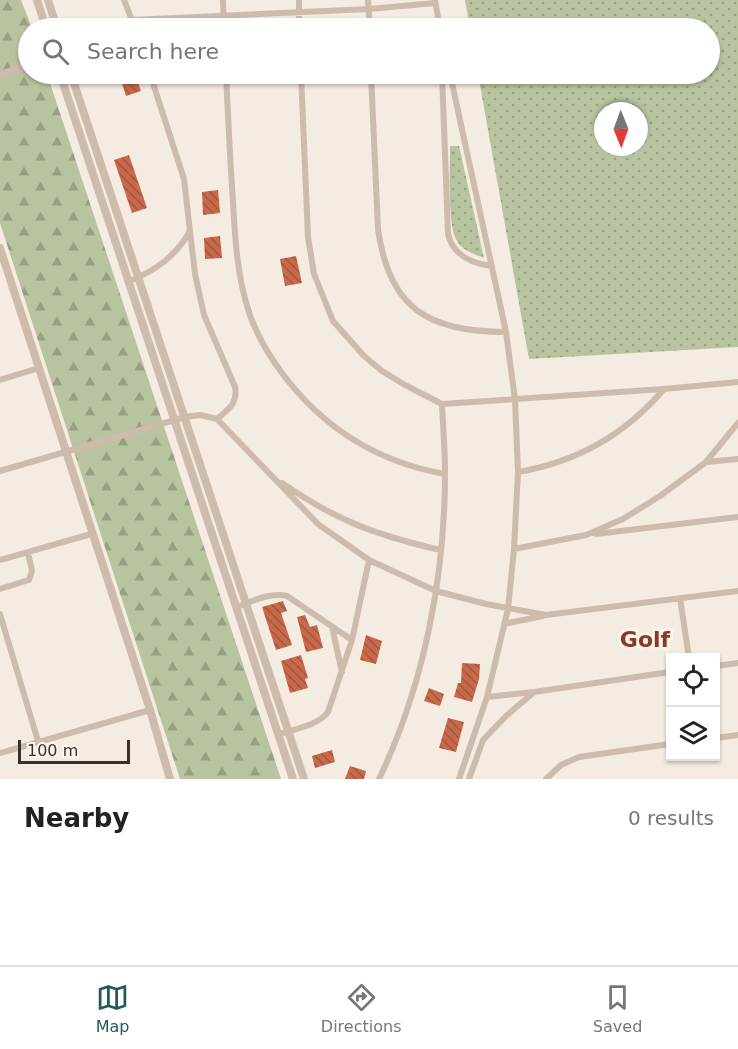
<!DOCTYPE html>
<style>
:root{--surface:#fff;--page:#f2f2f2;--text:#222;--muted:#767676;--line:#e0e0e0;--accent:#1f5a5e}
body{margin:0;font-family:"DejaVu Sans",sans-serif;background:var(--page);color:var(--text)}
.controls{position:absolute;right:18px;bottom:18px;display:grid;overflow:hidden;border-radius:0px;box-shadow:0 2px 4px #0004}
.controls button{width:54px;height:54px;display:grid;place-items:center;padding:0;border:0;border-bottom:2px solid var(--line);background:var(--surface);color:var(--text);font:30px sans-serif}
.compass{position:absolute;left:594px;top:102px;width:54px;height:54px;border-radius:50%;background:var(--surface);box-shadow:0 2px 4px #0004;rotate:179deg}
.scale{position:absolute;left:18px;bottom:15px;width:112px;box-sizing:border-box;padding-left:6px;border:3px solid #3b302b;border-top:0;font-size:16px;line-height:21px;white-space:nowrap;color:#3b302b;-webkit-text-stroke:4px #fbf5ee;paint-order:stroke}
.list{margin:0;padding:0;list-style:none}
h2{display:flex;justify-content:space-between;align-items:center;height:78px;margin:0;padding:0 24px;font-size:26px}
h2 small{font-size:20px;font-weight:400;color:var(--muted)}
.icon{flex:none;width:33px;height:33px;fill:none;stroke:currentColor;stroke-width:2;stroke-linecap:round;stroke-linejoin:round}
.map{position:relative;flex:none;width:738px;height:779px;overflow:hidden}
.search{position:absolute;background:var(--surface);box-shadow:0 2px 4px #0004;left:18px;right:18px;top:18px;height:66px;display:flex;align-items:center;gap:15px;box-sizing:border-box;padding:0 21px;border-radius:33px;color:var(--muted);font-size:22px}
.sheet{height:186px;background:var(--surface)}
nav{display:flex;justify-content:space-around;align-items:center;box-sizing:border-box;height:84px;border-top:2px solid var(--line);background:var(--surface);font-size:16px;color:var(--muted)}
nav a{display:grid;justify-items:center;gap:3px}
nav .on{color:var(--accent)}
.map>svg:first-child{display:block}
.green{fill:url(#green-dots);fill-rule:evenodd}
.forest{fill:url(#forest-firs)}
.building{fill:url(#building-back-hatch)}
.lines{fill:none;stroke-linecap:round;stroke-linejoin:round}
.minor{stroke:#cdbbac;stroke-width:6}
.tertiary{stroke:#cdbbac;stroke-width:8}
.labels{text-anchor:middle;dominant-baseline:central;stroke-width:6;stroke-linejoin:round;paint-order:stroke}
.district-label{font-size:22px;font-weight:bold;fill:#8c3b22;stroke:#fbf5ee}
</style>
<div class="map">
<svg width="738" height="779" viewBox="0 0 738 779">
<defs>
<pattern id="green-dots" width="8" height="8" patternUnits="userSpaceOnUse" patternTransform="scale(1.5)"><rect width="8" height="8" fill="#b8c4a0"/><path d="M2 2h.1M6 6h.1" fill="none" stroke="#97a083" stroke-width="1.8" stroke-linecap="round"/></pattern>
<pattern id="forest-firs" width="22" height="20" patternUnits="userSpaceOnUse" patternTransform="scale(1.5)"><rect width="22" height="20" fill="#b8c4a0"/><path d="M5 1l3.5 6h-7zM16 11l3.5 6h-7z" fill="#97a083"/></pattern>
<pattern id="building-back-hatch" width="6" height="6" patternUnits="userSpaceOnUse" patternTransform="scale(1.5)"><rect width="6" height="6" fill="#c8694b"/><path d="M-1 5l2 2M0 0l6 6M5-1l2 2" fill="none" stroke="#a4573f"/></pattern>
</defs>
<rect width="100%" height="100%" fill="#f4ebe1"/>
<path class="green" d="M465 0H738V347L529 359 478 74H710V28H470ZM603 111H639V147H603Z
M450 146H459L484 258C474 254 463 251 457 241 447 225 450 166 450 146Z"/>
<path class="forest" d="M0 0H21L32 28H28V74H47L281 779H180L0 223Z"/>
<path class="building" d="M119 74H135L141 91 126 96Z
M129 155 147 208 132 213 114 160Z
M218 190 220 213 203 215 202 192Z
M220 236 222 258 205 259 204 238Z
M296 256 302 283 285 286 280 259Z
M283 601 287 611 281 613 292 645 276 650 262 607Z
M305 615 310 627 317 625 323 648 306 652 297 617Z
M366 635 382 641 376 664 360 660Z
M301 655 308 678 305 679 308 688 290 693 281 661Z
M462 663 480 664 479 679 472 702 454 697 458 683H461Z
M429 688 444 694 440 706 424 701Z
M448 718 464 722 456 752 439 748Z
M332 750 335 762 315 768 312 756Z
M350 766 366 771 364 779H345Z"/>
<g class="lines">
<path class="minor" d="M124 0 135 28
M223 0 224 28
M299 0V28
M368 0 370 28
M435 0 440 28
M132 20 369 9 435 3
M150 74 184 179 195 274 204 315 235 387C238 403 229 409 217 419
M226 74C228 116 230 159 233 201 235 238 237 274 248 309 255 333 268 354 282 373 323 428 377 462 445 474
M301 74 308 237 314 274 333 321 364 356 382 371 405 385 442 404 664 389 738 382
M371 74 378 229C389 309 429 332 506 332
M442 74 448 234C453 255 470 263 491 266
M450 74 506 332 515 400 518 472 514 549 508 609 487 697 459 779
M130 281C156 270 176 256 190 231
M0 380 39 368
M707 462 738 459
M0 471 185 417 200 415 217 419 318 524 369 560 436 591 486 604 546 615 738 591
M518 472C577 462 625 435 664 389
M282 483C337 521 376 535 440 550
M596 534 738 517
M514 549 586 535 623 519 660 496 706 462 738 423
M0 560 91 534
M0 589 29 580 32 571 28 553
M680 598 689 658
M237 607C252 601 271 592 287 596L352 640
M0 614 38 741
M504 624 543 616
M332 627 342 672
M716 666 738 663
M487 697 534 692 670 672
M279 734C295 729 317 726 328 712L352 640 369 560
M716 738 738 735
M0 753 150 710
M379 779C424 685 445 577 445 473 445 450 443 427 442 404
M469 779 483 740 506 716 533 693
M546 779 561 765 579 757 670 744"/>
<path class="tertiary" d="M37 0 46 28
M48 0 57 28
M60 74 293 779
M71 74 304 779
M0 75 28 66
M0 248 150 710 170 779"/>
</g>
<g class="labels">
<g class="district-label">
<text x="645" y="639">Golf</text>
</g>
</g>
</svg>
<div class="controls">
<button><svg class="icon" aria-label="locate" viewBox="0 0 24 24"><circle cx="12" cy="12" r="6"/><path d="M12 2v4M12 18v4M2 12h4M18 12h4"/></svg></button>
<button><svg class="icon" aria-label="layers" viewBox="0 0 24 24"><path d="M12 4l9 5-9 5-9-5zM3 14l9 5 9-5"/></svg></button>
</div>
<svg class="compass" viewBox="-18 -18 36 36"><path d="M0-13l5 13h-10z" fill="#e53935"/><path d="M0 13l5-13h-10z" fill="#767676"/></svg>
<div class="scale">100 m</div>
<div class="search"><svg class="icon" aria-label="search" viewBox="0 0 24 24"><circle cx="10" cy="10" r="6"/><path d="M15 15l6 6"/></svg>Search here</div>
</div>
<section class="sheet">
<h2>Nearby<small>0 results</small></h2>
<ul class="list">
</ul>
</section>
<nav>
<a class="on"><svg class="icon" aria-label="map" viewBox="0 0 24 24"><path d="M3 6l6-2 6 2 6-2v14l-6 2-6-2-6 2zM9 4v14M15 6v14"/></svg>Map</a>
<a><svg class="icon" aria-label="directions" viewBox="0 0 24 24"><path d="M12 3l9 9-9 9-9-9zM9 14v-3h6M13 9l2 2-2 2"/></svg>Directions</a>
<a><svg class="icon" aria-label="saved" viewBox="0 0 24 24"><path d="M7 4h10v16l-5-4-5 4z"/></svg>Saved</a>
</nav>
